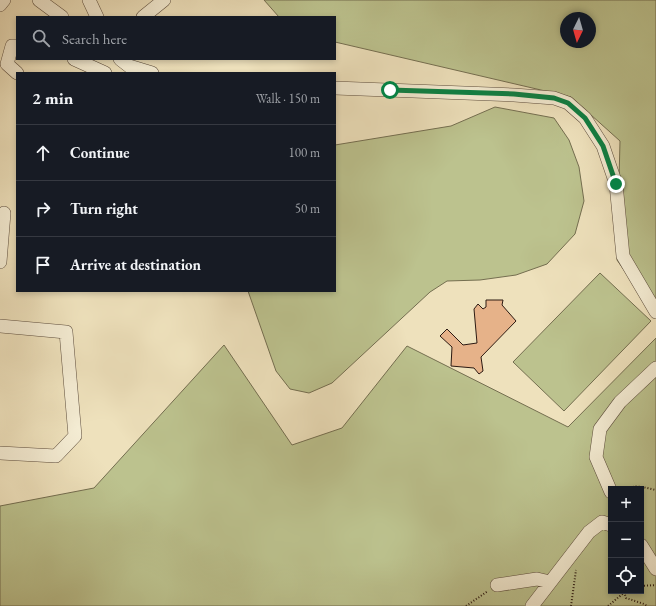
<!DOCTYPE html>
<meta charset="utf-8">
<style>
:root{--surface:#171b24;--page:#242831;--text:#f1f3f6;--muted:#9ea1a6;--line:#363941}
body{margin:0;font-family:"EB Garamond",serif;background:var(--page);color:var(--text)}
.controls{position:absolute;right:12px;bottom:12px;display:grid;overflow:hidden;border-radius:0px;box-shadow:0 2px 6px #0003}
.controls button{width:36px;height:36px;display:grid;place-items:center;padding:0;border:0;border-bottom:1px solid var(--line);background:var(--surface);color:var(--text);font:20px sans-serif}
.compass{position:absolute;left:560px;top:12px;width:36px;height:36px;border-radius:50%;background:var(--surface);box-shadow:0 2px 6px #0003;rotate:185deg}
.stop{position:absolute;width:12px;height:12px;margin:-9px;border:3px solid #0b8043;border-radius:50%;background:#fff}
.stop.end{background:#0b8043;border-color:#fff;box-shadow:0 1px 4px #0008}
.list{margin:0;padding:0;list-style:none}
h2{display:flex;justify-content:space-between;align-items:center;height:52px;margin:0;padding:0 16px;font-size:17px}
h2 small{font-size:13px;font-weight:400;color:var(--muted)}
.list li{display:grid;grid-template-columns:26px 1fr auto;gap:12px;align-items:center;box-sizing:border-box;height:56px;padding:0 16px;border-top:1px solid var(--line)}
.list b{display:block;font-size:15px;white-space:nowrap}
.list em{font-size:13px;font-style:normal;color:var(--muted)}
.icon{flex:none;width:22px;height:22px;fill:none;stroke:currentColor;stroke-width:2;stroke-linecap:round;stroke-linejoin:round}
.map{position:relative;flex:none;width:656px;height:606px;overflow:hidden}
.search{position:absolute;background:var(--surface);box-shadow:0 2px 6px #0003;left:16px;top:16px;width:320px;height:44px;display:flex;align-items:center;gap:10px;box-sizing:border-box;padding:0 14px;border-radius:0px;color:var(--muted);font-size:15px}
.panel{position:absolute;background:var(--surface);box-shadow:0 2px 6px #0003;left:16px;top:72px;width:320px;height:220px;border-radius:0px}
.map>svg:first-child{display:block}
.green{fill:#bcc28e;stroke:#746e50;fill-rule:evenodd}
.building{fill:#e6b289;stroke:#2c1a12}
.lines{fill:none;stroke-linecap:round;stroke-linejoin:round}
.minor-casing{stroke:#5c4c3c;stroke-width:14}
.path{stroke:#2c1a12;stroke-width:2;stroke-dasharray:1 2;stroke-linecap:butt}
.minor{stroke:#f4ecd3;stroke-width:13}
.route{stroke:#0b8043;stroke-width:5}
</style>
<div class="map">
<svg width="656" height="606" viewBox="0 0 656 606">
<rect width="100%" height="100%" fill="#eee1bc"/>
<filter id="stains"><feTurbulence type="fractalNoise" baseFrequency=".005" numOctaves="4"/><feColorMatrix values="0 0 0 0 .2 0 0 0 0 .09 0 0 0 0 .02 0 0 0 .5 -.17"/></filter>
<radialGradient id="worn" r=".72"><stop offset=".6" stop-color="#630" stop-opacity="0"/><stop offset="1" stop-color="#630" stop-opacity=".3"/></radialGradient>
<path class="green" d="M264 0H656V316L617 260 620 141 571 97 335 42V17H279ZM566 18H590V42H566Z
M495 107 554 118 569 140 579 167 584 201 575 234 547 264 516 275 480 280 447 281 430 292 332 383 309 393 290 389 276 371 248 291H335V145L451 126Z
M600 273 651 321 564 411 513 362Z
M656 338V606H0V506L94 488 224 345 292 445 342 428 407 346 568 427ZM611 489H641V591H611Z"/>
<path class="building" d="M486 300H503L502 305 516 321 481 357 483 371 479 374 474 368 451 366 452 347 440 336 447 329 463 345 477 343 474 309 478 304 483 309 486 307Z"/>
<g class="lines">
<defs>
<path id="minor" d="M39 0 62 17
M89 0 97 17
M0 5 4 0
M143 17 164 0
M17 46H12L7 64 17 73
M74 59 105 73
M120 59 129 66 152 73
M335 88 514 95 554 98 568 103 585 118 603 146 616 184 623 256 656 312
M0 262 4 213
M0 326 66 332 75 436 56 456 0 453
M611 492 596 457 600 429 620 402 656 368
M641 545 656 569
M497 585 537 579 550 582
M532 606 589 532 602 522 611 525"/>
</defs>
<use href="#minor" class="minor-casing"/>
<path class="path" d="M627 489C636 484 646 488 656 490
M641 586 656 585
M624 592 626 598 644 604 647 606
M466 606 488 591
M571 606 576 570
M608 606 626 591"/>
<use href="#minor" class="minor"/>
</g>
<g class="lines">
<path class="route" d="M390 90 514 94 554 98 568 103 585 118 603 146 616 184"/>
</g>
<rect width="100%" height="100%" filter="url(#stains)"/>
<rect width="100%" height="100%" fill="url(#worn)"/>
</svg>
<div class="controls">
<button>+</button>
<button>−</button>
<button><svg class="icon" aria-label="locate" viewBox="0 0 24 24"><circle cx="12" cy="12" r="6"/><path d="M12 2v4M12 18v4M2 12h4M18 12h4"/></svg></button>
</div>
<svg class="compass" viewBox="-18 -18 36 36"><path d="M0-13l5 13h-10z" fill="#e53935"/><path d="M0 13l5-13h-10z" fill="#9ea1a6"/></svg>
<div class="stop" style="left:390px;top:90px"></div>
<div class="stop end" style="left:616px;top:184px"></div>
<div class="search"><svg class="icon" aria-label="search" viewBox="0 0 24 24"><circle cx="10" cy="10" r="6"/><path d="M15 15l6 6"/></svg>Search here</div>
<section class="panel">
<h2>2 min<small>Walk · 150 m</small></h2>
<ul class="list">
<li><svg class="icon" aria-label="ahead" viewBox="0 0 24 24"><path d="M12 20V5M6 11l6-6 6 6"/></svg><div><b>Continue</b></div><em>100 m</em></li>
<li><svg class="icon" aria-label="right" viewBox="0 0 24 24"><path d="M7 20v-9h11M14 6l5 5-5 5"/></svg><div><b>Turn right</b></div><em>50 m</em></li>
<li><svg class="icon" aria-label="arrive" viewBox="0 0 24 24"><path d="M6 21V4h12l-3 4 3 4H6"/></svg><div><b>Arrive at destination</b></div></li>
</ul>
</section>
</div>
